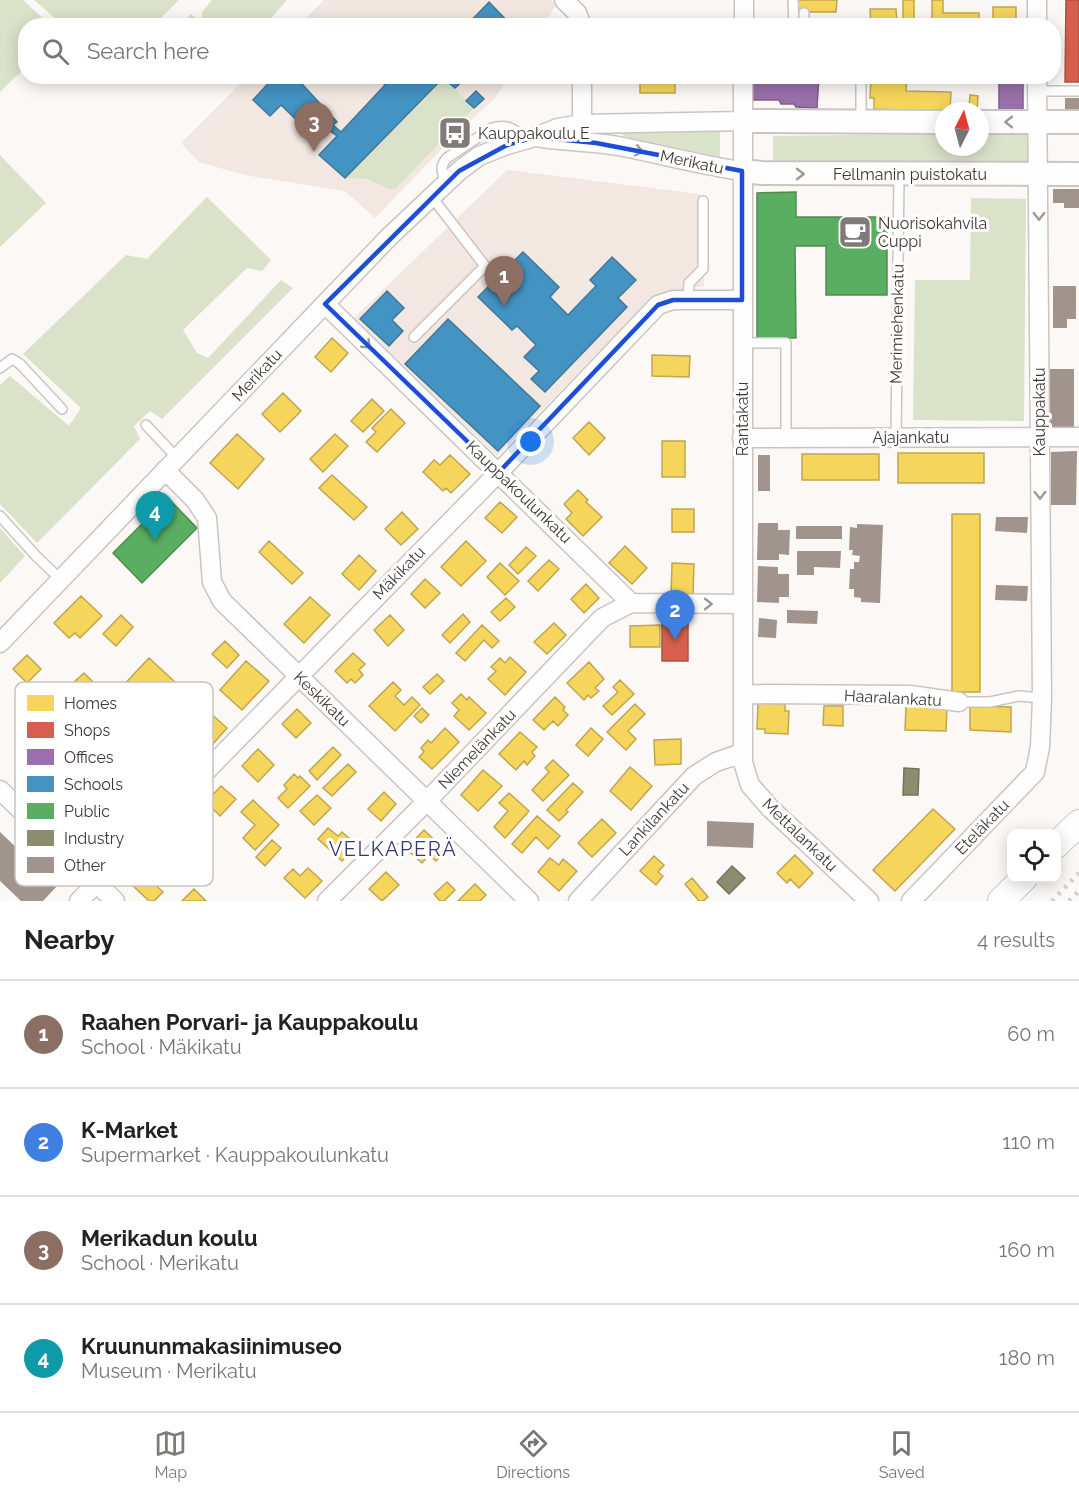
<!DOCTYPE html>
<meta charset="utf-8">
<style>
:root{--surface:#fff;--page:#f6f6f6;--text:#222;--muted:#767676;--line:#e0e0e0;--accent:#817b77}
body{margin:0;font-family:Raleway,sans-serif;background:var(--page);color:var(--text)}
.controls{position:absolute;right:18px;bottom:18px;display:grid;overflow:hidden;border-radius:12px;box-shadow:0 3px 15px #0003}
.controls button{width:54px;height:54px;display:grid;place-items:center;padding:0;border:0;border-bottom:2px solid var(--line);background:var(--surface);color:var(--text);font:30px sans-serif}
.compass{position:absolute;left:935px;top:102px;width:54px;height:54px;border-radius:50%;background:var(--surface);box-shadow:0 3px 15px #0003;rotate:6deg}
.you{position:absolute;left:531px;top:442px;width:21px;height:21px;margin:-15px;border:4px solid #fff;border-radius:50%;background:#1a73e8;box-shadow:0 0 0 9px #1a73e833}
.badge{display:grid;place-items:center;width:39px;height:39px;border-radius:50%;background:var(--accent);color:#fff;font-size:20px;font-weight:700}
.pin{position:absolute;translate:-50% -50px;filter:drop-shadow(0 2px 3px #0008)}
.pin::after{content:'';position:absolute;top:32px;width:21px;height:18px;background:inherit;clip-path:polygon(0 0,100% 0,50% 100%)}
.list{margin:0;padding:0;list-style:none}
h2{display:flex;justify-content:space-between;align-items:center;height:78px;margin:0;padding:0 24px;font-size:26px}
h2 small{font-size:20px;font-weight:400;color:var(--muted)}
.list li{display:grid;grid-template-columns:39px 1fr auto;gap:18px;align-items:center;box-sizing:border-box;height:108px;padding:0 24px;border-top:2px solid var(--line)}
.list b{display:block;font-size:22px;white-space:nowrap}
.list p{margin:0;font-size:20px;white-space:nowrap;color:var(--muted)}
.list em{font-size:20px;font-style:normal;color:var(--muted)}
.icon{flex:none;width:33px;height:33px;fill:none;stroke:currentColor;stroke-width:2;stroke-linecap:round;stroke-linejoin:round}
.map{position:relative;flex:none;width:1079px;height:901px;overflow:hidden}
.search{position:absolute;background:var(--surface);box-shadow:0 3px 15px #0003;left:18px;right:18px;top:18px;height:66px;display:flex;align-items:center;gap:15px;box-sizing:border-box;padding:0 21px;border-radius:24px;color:var(--muted);font-size:22px}
.sheet{height:510px;background:var(--surface)}
nav{display:flex;justify-content:space-around;align-items:center;box-sizing:border-box;height:84px;border-top:2px solid var(--line);background:var(--surface);font-size:16px;color:var(--muted)}
nav a{display:grid;justify-items:center;gap:3px}
nav .on{color:var(--accent)}
.map>svg:first-child{display:block}
.built{fill:#f2e7e1}
.green{fill:#dae3ca}
.homes{fill:#f6d55c;stroke:#bfa650;stroke-width:1.5}
.shops{fill:#d6604d;stroke:#a95445;stroke-width:1.5}
.offices{fill:#9970ab;stroke:#7e5f87;stroke-width:1.5}
.schools{fill:#4393c3;stroke:#427798;stroke-width:1.5}
.public{fill:#5aae61;stroke:#528a53;stroke-width:1.5}
.industry{fill:#8c8c6e;stroke:#75725c;stroke-width:1.5}
.building{fill:#a0948d}
.lines{fill:none;stroke-linecap:round;stroke-linejoin:round}
.service-casing{stroke:#cbc5c2;stroke-width:12}
.minor-casing{stroke:#cbc5c2;stroke-width:21}
.tertiary-casing{stroke:#cbc5c2;stroke-width:26}
.secondary-casing{stroke:#cbc5c2;stroke-width:28}
.service{stroke:#fffefe;stroke-width:9}
.minor{stroke:#fffefe;stroke-width:18}
.tertiary{stroke:#fffefe;stroke-width:22}
.secondary{stroke:#fffefe;stroke-width:26}
.rail{stroke:#d2d0d0;stroke-width:4.5;stroke-dasharray:3 6;stroke-linecap:butt}
.oneway{stroke:#9f9a98}
.marked{fill:none;stroke:#1d4ed8;stroke-width:4.5;stroke-linejoin:round}
.labels{text-anchor:middle;dominant-baseline:central;stroke-width:6;stroke-linejoin:round;paint-order:stroke}
.poi-label{font-size:16px;fill:#3f3733;stroke:#fff;text-anchor:start}
.street-label{font-size:16px;fill:#3f3733;stroke:#fff}
.quarter-label{font-size:20px;letter-spacing:1.5px;fill:#363773;stroke:#fff}
.key{fill:#fff;stroke:#c5c3c2;stroke-width:1.5}
.key-label{font-size:16px;fill:#3f3733}
</style>
<div class="map">
<svg width="1079" height="901" viewBox="0 0 1079 901">
<rect width="100%" height="100%" fill="#fcf8f5"/>
<path class="built" d="M324 0H551L556 5 543 25 298 26Z
M247 77H509L494 99 458 132 375 218 345 191 244 175 199 162 181 143Z
M507 170 700 194 704 286 654 295 497 456 354 318Z"/>
<path class="green" d="M0 0H23L50 25 26 26 25 68 0 92Z
M34 0H179L153 26 63 25Z
M212 0H287L265 25H181L191 14 202 23V12Z
M443 78 474 108 395 189H388L368 179 345 178Z
M720 129V157L626 137 621 134 620 131Z
M944 134V147H980V134H1032V162L773 165V136Z
M0 155 46 203 0 247Z
M207 197 271 260 262 271 247 268 183 330 197 353 208 358 281 280 293 288 162 419 150 411 134 426 140 439 37 543 0 504V385L10 376 69 426 81 408 23 354 126 255 147 259Z
M971 198 1026 199 1024 421 913 420 915 280H970Z
M0 528 25 556 0 583Z"/>
<path class="homes" d="M796 0H837L836 12H796Z
M903 0H914V23H903Z
M932 0H943V13H979V22H932Z
M993 7H1016V24H993Z
M870 9H896L897 24 871 25Z
M757 19H790V26H757Z
M640 76H675V93H640Z
M871 76H907L906 91 951 92 950 111 944 112 874 109V98H870Z
M970 95 978 96 977 111 969 110Z
M332 338 348 353 331 372 315 357Z
M652 355 690 356 689 377 652 376Z
M283 393 301 411 280 432 262 414Z
M372 399 384 411 363 432 351 421Z
M391 409 405 423 377 452 366 442 376 432 372 428Z
M589 422 605 438 589 455 573 438Z
M237 434 264 459 238 489 210 463Z
M335 434 348 446 323 472 310 459Z
M662 441H685V477H662Z
M898 453H984V483H898Z
M802 454H879V480H802Z
M450 455 470 474 451 493 446 488 443 491 423 472 434 460 440 465Z
M332 475 367 507 354 520 319 488Z
M578 490 588 500 586 502 602 517 583 536 566 519 572 513 564 504Z
M500 502 517 517 502 533 485 518Z
M672 509H694V532H672Z
M402 512 418 529 401 545 385 529Z
M952 514H980V692H952Z
M269 541 303 573 292 584 259 552Z
M466 541 486 561 461 586 441 567Z
M625 546 647 568 632 584 609 563Z
M526 547 536 556 518 574 509 565Z
M359 555 376 571 359 590 342 574Z
M549 560 559 569 538 591 528 581Z
M500 563 519 581 505 595 487 577Z
M672 563 694 564 693 595H671Z
M425 579 440 593 425 608 411 594Z
M586 584 599 598 584 613 571 599Z
M81 596 102 616 80 638 75 633 69 638 54 623Z
M310 597 330 615 304 643 284 624Z
M506 598 515 607 500 621 491 612Z
M463 614 470 622 450 643 442 635Z
M121 615 133 627 116 646 103 634Z
M390 615 404 630 388 646 374 630Z
M554 623 566 635 547 654 534 642Z
M482 625 499 641 492 648 484 640 465 661 456 653Z
M660 625V647H630V626Z
M225 641 239 655 227 668 212 654Z
M353 653 365 664 359 670 363 675 355 683 351 679 347 683 335 671Z
M27 655 41 669 27 683 13 669Z
M510 657 526 672 505 695 488 679 496 671 491 667 500 658 505 663Z
M149 658 176 683 160 701 147 689 132 706 117 692Z
M246 661 269 681 242 710 220 690Z
M589 662 604 679 595 688 599 691 591 698 588 695 584 700 567 683Z
M84 673 106 695 83 718 73 708 86 695 73 683Z
M437 674 444 681 430 694 423 687Z
M620 680 634 694 612 715 603 706 618 692 613 687Z
M393 682 401 690 395 696 404 705 412 697 420 705 395 731 369 706Z
M461 694 467 700 469 697 486 713 469 730 454 716 459 710 452 703Z
M555 697 565 707 563 710 568 715 558 726 553 721 544 730 533 720Z
M758 703 785 704V711H789L788 734 765 733V729H757Z
M635 704 645 714 628 731 636 739 626 750 607 732Z
M824 706H843V726L823 725Z
M906 706 947 707 946 731 905 730Z
M970 706 1011 707V732L970 730Z
M422 708 429 715 421 723 414 716Z
M297 709 311 723 296 738 282 724Z
M209 712 227 728 204 754 182 733 197 717 201 720Z
M445 728 459 742 432 769 419 757 424 752 421 748 428 740 431 743Z
M591 728 603 739 588 756 576 745Z
M520 732 537 747 532 752 535 756 527 765 524 761 516 770 499 754Z
M681 739V764L655 765 654 740Z
M333 747 341 755 317 780 309 771Z
M258 749 274 765 258 782 242 766Z
M553 760 569 775 543 801 532 790 549 772 545 768Z
M348 764 356 772 332 796 323 788Z
M630 767 652 786 631 810 610 791Z
M483 770 502 786 478 811 461 795Z
M294 774 298 778 300 776 310 786 288 808 278 798 287 789 284 785Z
M573 783 583 792 566 810 568 812 559 821 547 810Z
M221 786 236 799 220 816 206 802Z
M384 792 396 804 381 821 368 809Z
M509 793 529 811 505 838 494 827 508 811 499 803Z
M317 795 331 808 314 825 300 811Z
M253 800 279 825 255 850 243 838 255 825 241 812Z
M933 809 955 829 895 891 873 870Z
M537 816 560 836 548 849 536 837 522 853 512 844Z
M602 819 616 833 592 857 578 843Z
M328 828 338 836 342 832 357 845 342 861 318 839Z
M424 830 446 851 436 861 429 855 422 863 406 849Z
M272 840 281 848 265 866 256 857Z
M795 855 813 873 799 888 790 879 787 883 777 873Z
M654 856 664 865 658 872 663 876 656 885 640 871Z
M550 858 559 865 563 859 577 871 559 891 538 872Z
M147 865 157 875 151 881 163 892 154 901H149L130 883Z
M308 868 322 881 305 898 284 878 293 869 300 876Z
M386 872 399 885 382 901 369 889Z
M692 878 708 897 703 901H699L685 884Z
M447 882 455 890 444 901H440L434 894Z
M475 884 486 895 480 901H458Z
M194 889 206 901H182Z"/>
<path class="shops" d="M1066 0H1079V82H1065Z
M662 618H688V661H662Z"/>
<path class="offices" d="M753 76H819L817 108 796 107 794 104H781L779 100H753Z
M999 76H1023V112H999Z"/>
<path class="schools" d="M489 2 512 26H466Z
M275 76H308L301 83 337 122 333 125 341 132 385 85 376 76H468L455 88 443 78 345 178 319 155 337 136 330 131 318 141 281 105 270 116 253 100Z
M476 91 484 99 474 108 466 101Z
M523 252 559 287 550 297 568 315 596 286 590 280 612 257 636 280 618 298 627 307 545 392 531 379 539 371 524 357 536 345 517 326 512 330 478 297Z
M387 291 404 308 392 320 403 331 389 346 360 319Z
M448 319 540 406 498 451 405 364Z"/>
<path class="public" d="M796 192V217H887V295H826V246H795L796 338H757V193Z
M168 498 197 528 142 583 113 553Z"/>
<path class="industry" d="M904 768 919 769 918 795H903Z
M732 866 745 878 729 894 717 882Z"/>
<path class="building" d="M1065 98H1079V110H1065Z
M1053 189H1079V208H1064V203H1053Z
M1053 286H1076V319H1067V328H1053Z
M1050 369H1074V427H1050Z
M1077 451 1076 505H1051V452Z
M758 455H770V491H758Z
M996 517H1028L1027 533 995 531Z
M758 523H778V530H790L789 555 779 554V560H757Z
M857 524 883 525 880 603 861 602V598L854 597V589H849L850 569H854V562H859L860 556 852 555 853 550H849L850 527 857 528Z
M796 526H842V539H796Z
M797 551H841L840 568 814 567V575H797Z
M758 566 778 567V574H789V597H779V603L757 602Z
M996 585 1028 586 1027 601 995 600Z
M787 610 818 611 817 624 787 623Z
M759 618 777 620 776 638 758 637Z
M707 821 754 823 753 848 707 846Z
M0 832 57 886 43 901H21L0 881Z"/>
<g class="lines">
<defs>
<path id="service" d="M793 0 794 26
M804 13V26
M1037 91H1079
M861 121V76
M446 183C442 172 439 167 447 158L492 128C506 124 515 128 524 139
M688 299 689 283 703 269V201
M414 337 485 266 431 196
M742 343H786V438
M0 368 12 359 20 364 62 409
M146 425 178 459
M896 437 899 174
M0 516 37 557 60 579
M959 702H990L1019 696 1042 698"/>
<path id="minor" d="M564 0 577 13 582 26
M744 26V0
M1037 26V0
M743 76V762L750 785 770 808 869 901
M582 134V76
M535 137C563 142 590 141 618 146 660 154 700 165 742 171
M325 304 631 603 743 604
M742 438 1079 437
M165 470 195 500 207 518 212 582 222 601 529 901
M0 643 389 237 459 171 479 156 507 145 535 137 558 128 582 124 742 121
M743 694 910 695 959 702
M0 790 115 901
M79 901 499 472 658 305 673 300H742
M327 901 427 801 602 618 631 603
M578 901 694 776 716 762 742 753
M911 901 1035 772 1040 747 1042 698 1037 76"/>
<path id="tertiary" d="M742 121 944 122
M980 122H1079
M742 171 762 173 1079 174"/>
<path id="secondary" d="M1056 845 1079 823
M1001 901 1024 878"/>
</defs>
<use href="#service" class="service-casing"/>
<use href="#minor" class="minor-casing"/>
<use href="#tertiary" class="tertiary-casing"/>
<use href="#secondary" class="secondary-casing"/>
<use href="#service" class="service"/>
<use href="#minor" class="minor"/>
<use href="#tertiary" class="tertiary"/>
<use href="#secondary" class="secondary"/>
<path class="rail" d="M1052 901 1079 873
M1069 901 1079 891"/>
</g>
<defs><path id="oneway-chevron" d="M-2-3.5L2.5 0L-2 3.5" fill="none" stroke-width="1.6" stroke-linecap="round" stroke-linejoin="round" transform="scale(1.5)"/></defs>
<g class="oneway">
<use href="#oneway-chevron" transform="translate(1009 122) rotate(-180)"/>
<use href="#oneway-chevron" transform="translate(639 151) rotate(12)"/>
<use href="#oneway-chevron" transform="translate(800 174)"/>
<use href="#oneway-chevron" transform="translate(1039 216) rotate(90)"/>
<use href="#oneway-chevron" transform="translate(367 345) rotate(44)"/>
<use href="#oneway-chevron" transform="translate(1040 495) rotate(89)"/>
<use href="#oneway-chevron" transform="translate(708 604)"/>
</g>
<path class="marked" d="M535 137 596 143 742 171V300H673L658 305 499 472 325 304 459 171 507 145Z"/>
<defs>
<symbol id="bus-square" viewBox="-11 -11 22 22"><rect x="-9" y="-9" width="18" height="18" rx="4" fill="#817b77" stroke="#fff"/><path d="M-5-6H5V4H4V6H2V4H-2V6H-4V4H-5ZM-3.5-4V0h7V-4ZM-3.5 1.2v1.5H-2V1.2ZM2 1.2v1.5H3.5V1.2Z" fill="#fff"/></symbol>
<symbol id="cafe-square" viewBox="-11 -11 22 22"><rect x="-9" y="-9" width="18" height="18" rx="4" fill="#817b77" stroke="#fff"/><path d="M-5.5-4.5H6V0H3Q3 3.5 0 3.5H-2.5Q-5.5 3.5-5.5 0ZM3-3.2v2h1.7v-2ZM-6 4.5H4V6H-6Z" fill="#fff"/></symbol>
</defs>
<g fill-rule="evenodd">
<use href="#bus-square" x="436" y="114" width="38" height="38"/>
<use href="#cafe-square" x="836" y="213" width="38" height="38"/>
</g>
<g class="labels">
<g class="poi-label">
<text x="478" y="133">Kauppakoulu E</text>
<text x="878" y="223">Nuorisokahvila<tspan x="878" dy="18">Cuppi</tspan></text>
</g>
<g class="street-label">
<text transform="translate(692 162) rotate(12)">Merikatu</text>
<text x="910" y="174">Fellmanin puistokatu</text>
<text transform="translate(897 324) rotate(-89)">Merimiehenkatu</text>
<text transform="translate(257 375) rotate(-47)">Merikatu</text>
<text transform="translate(1039 412) rotate(-90)">Kauppakatu</text>
<text transform="translate(742 419) rotate(-90)">Rantakatu</text>
<text x="911" y="437">Ajajankatu</text>
<text transform="translate(519 492) rotate(44)">Kauppakoulunkatu</text>
<text transform="translate(399 573) rotate(-46)">Mäkikatu</text>
<text transform="translate(893 698) rotate(3)">Haaralankatu</text>
<text transform="translate(322 699) rotate(44)">Keskikatu</text>
<text transform="translate(477 749) rotate(-46)">Niemelänkatu</text>
<text transform="translate(654 819) rotate(-47)">Lankilankatu</text>
<text transform="translate(982 827) rotate(-46)">Eteläkatu</text>
<text transform="translate(800 835) rotate(44)">Mettalankatu</text>
</g>
<g class="quarter-label">
<text x="393" y="849">VELKAPERÄ</text>
</g>
</g>
<rect x="15" y="682" width="198" height="204" rx="9" class="key"/>
<rect x="27" y="695" width="27" height="16" fill="#f6d55c"/>
<rect x="27" y="722" width="27" height="16" fill="#d6604d"/>
<rect x="27" y="749" width="27" height="16" fill="#9970ab"/>
<rect x="27" y="776" width="27" height="16" fill="#4393c3"/>
<rect x="27" y="803" width="27" height="16" fill="#5aae61"/>
<rect x="27" y="830" width="27" height="16" fill="#8c8c6e"/>
<rect x="27" y="857" width="27" height="16" fill="#a0948d"/>
<g class="key-label">
<text x="64" y="709">Homes</text>
<text x="64" y="736">Shops</text>
<text x="64" y="763">Offices</text>
<text x="64" y="790">Schools</text>
<text x="64" y="817">Public</text>
<text x="64" y="844">Industry</text>
<text x="64" y="871">Other</text>
</g>
</svg>
<div class="controls">
<button><svg class="icon" aria-label="locate" viewBox="0 0 24 24"><circle cx="12" cy="12" r="6"/><path d="M12 2v4M12 18v4M2 12h4M18 12h4"/></svg></button>
</div>
<svg class="compass" viewBox="-18 -18 36 36"><path d="M0-13l5 13h-10z" fill="#e53935"/><path d="M0 13l5-13h-10z" fill="#767676"/></svg>
<div class="you"></div>
<div class="pin badge" style="left:504px;top:306px;background:#8d6e63">1</div>
<div class="pin badge" style="left:675px;top:640px;background:#3f7fe0">2</div>
<div class="pin badge" style="left:314px;top:152px;background:#8d6e63">3</div>
<div class="pin badge" style="left:155px;top:541px;background:#0f9aa8">4</div>
<div class="search"><svg class="icon" aria-label="search" viewBox="0 0 24 24"><circle cx="10" cy="10" r="6"/><path d="M15 15l6 6"/></svg>Search here</div>
</div>
<section class="sheet">
<h2>Nearby<small>4 results</small></h2>
<ul class="list">
<li><span class="badge" style="background:#8d6e63">1</span><div><b>Raahen Porvari- ja Kauppakoulu</b><p>School · Mäkikatu</p></div><em>60 m</em></li>
<li><span class="badge" style="background:#3f7fe0">2</span><div><b>K-Market</b><p>Supermarket · Kauppakoulunkatu</p></div><em>110 m</em></li>
<li><span class="badge" style="background:#8d6e63">3</span><div><b>Merikadun koulu</b><p>School · Merikatu</p></div><em>160 m</em></li>
<li><span class="badge" style="background:#0f9aa8">4</span><div><b>Kruununmakasiinimuseo</b><p>Museum · Merikatu</p></div><em>180 m</em></li>
</ul>
</section>
<nav>
<a class="on"><svg class="icon" aria-label="map" viewBox="0 0 24 24"><path d="M3 6l6-2 6 2 6-2v14l-6 2-6-2-6 2zM9 4v14M15 6v14"/></svg>Map</a>
<a><svg class="icon" aria-label="directions" viewBox="0 0 24 24"><path d="M12 3l9 9-9 9-9-9zM9 14v-3h6M13 9l2 2-2 2"/></svg>Directions</a>
<a><svg class="icon" aria-label="saved" viewBox="0 0 24 24"><path d="M7 4h10v16l-5-4-5 4z"/></svg>Saved</a>
</nav>
